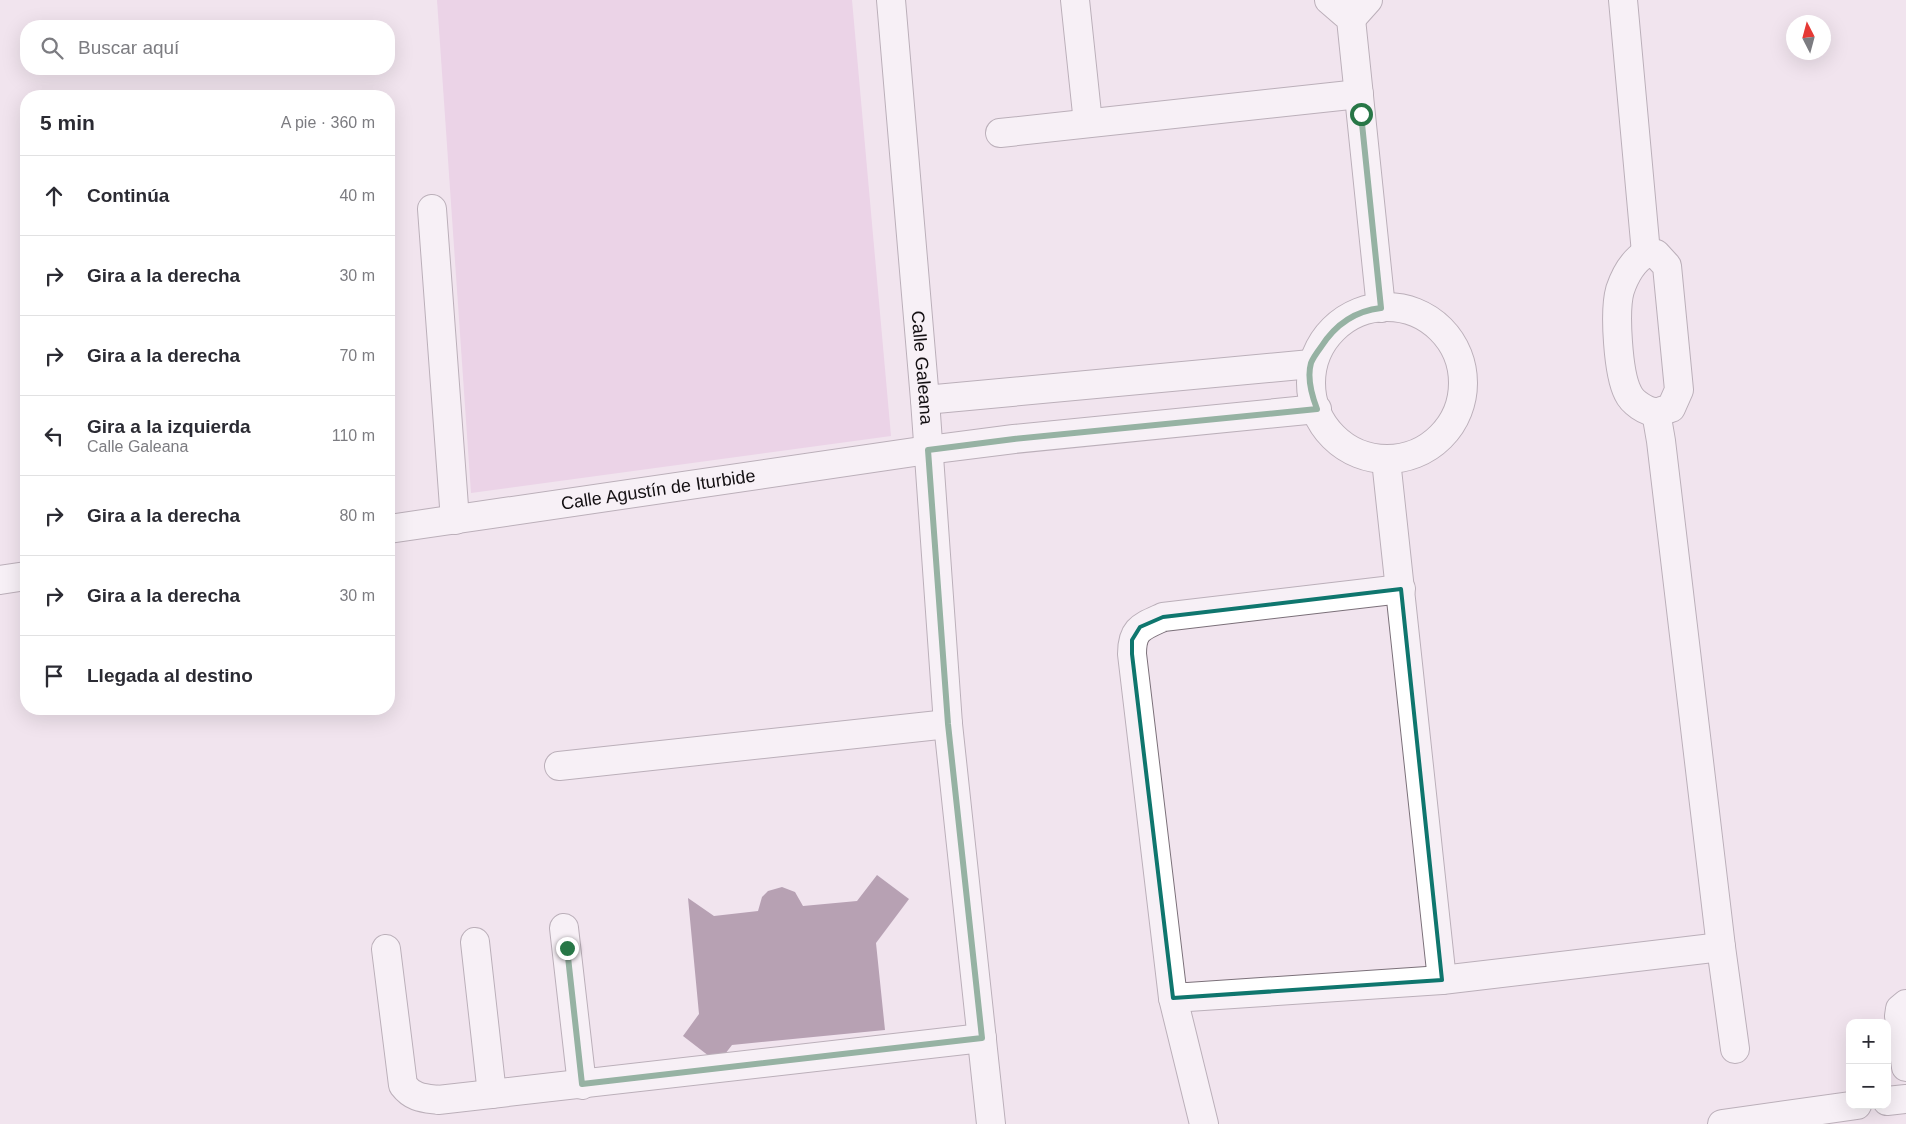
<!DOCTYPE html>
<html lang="es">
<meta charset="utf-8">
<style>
:root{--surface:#fff;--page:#f7f7f7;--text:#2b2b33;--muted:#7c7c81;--line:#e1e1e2}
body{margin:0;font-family:Helvetica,sans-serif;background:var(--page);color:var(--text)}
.controls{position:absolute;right:15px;bottom:15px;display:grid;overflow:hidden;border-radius:10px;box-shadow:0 5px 20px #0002}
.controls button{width:45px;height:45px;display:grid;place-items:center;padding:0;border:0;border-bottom:1px solid var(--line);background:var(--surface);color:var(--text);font:25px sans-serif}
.compass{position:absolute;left:1786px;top:15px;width:45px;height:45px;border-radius:50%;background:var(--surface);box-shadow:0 5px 20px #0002;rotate:354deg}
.stop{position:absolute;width:15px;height:15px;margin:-11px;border:4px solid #287747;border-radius:50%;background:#fff}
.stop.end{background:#287747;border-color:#fff;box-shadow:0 1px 5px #0008}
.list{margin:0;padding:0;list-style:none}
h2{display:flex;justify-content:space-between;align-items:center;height:65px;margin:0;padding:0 20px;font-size:21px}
h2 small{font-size:16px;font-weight:400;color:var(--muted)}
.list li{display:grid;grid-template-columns:32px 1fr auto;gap:15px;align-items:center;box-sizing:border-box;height:80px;padding:0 20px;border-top:1px solid var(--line)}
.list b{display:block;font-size:19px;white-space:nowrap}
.list p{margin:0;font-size:16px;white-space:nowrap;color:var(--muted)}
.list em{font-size:16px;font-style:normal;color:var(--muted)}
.icon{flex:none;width:28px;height:28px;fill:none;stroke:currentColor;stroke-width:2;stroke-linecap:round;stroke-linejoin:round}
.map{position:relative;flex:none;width:1906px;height:1124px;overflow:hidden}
.search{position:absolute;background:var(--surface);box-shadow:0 5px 20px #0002;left:20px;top:20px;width:375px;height:55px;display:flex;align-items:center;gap:12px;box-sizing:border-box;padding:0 18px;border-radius:20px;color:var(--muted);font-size:19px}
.panel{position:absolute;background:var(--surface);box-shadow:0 5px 20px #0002;left:20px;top:90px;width:375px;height:625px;border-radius:20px}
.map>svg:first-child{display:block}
.green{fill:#e4bfdd}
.building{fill:#72506c}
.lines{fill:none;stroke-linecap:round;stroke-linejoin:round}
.minor-casing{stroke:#7b7079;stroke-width:30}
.minor{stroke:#fff;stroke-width:28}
.route{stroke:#287747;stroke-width:6}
.marked{fill:none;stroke:#0f766e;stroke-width:4;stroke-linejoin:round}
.labels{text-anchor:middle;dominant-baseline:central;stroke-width:5;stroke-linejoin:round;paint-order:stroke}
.street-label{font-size:18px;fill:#130f12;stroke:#fef1fb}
</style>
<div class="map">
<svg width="1906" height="1124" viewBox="0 0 1906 1124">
<rect width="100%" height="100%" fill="#f1e4ee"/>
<path class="green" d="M437 0H852L891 436 471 493Z"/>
<path class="building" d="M877 875 909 899 876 943 885 1030 732 1045 718 1063 683 1036 699 1014 688 898 714 916 758 911 762 897 768 891 782 887 795 892 803 906 857 901Z"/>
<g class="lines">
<defs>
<g id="minor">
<path id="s1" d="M891 0 925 400 948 724 991 1124"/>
<path d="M1075 0 1088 123"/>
<path d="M1329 0 1351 19 1381 308"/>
<path d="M1623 0 1646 253"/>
<path d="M1351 19 1368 0"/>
<path d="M1000 133 1359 94"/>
<path d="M432 209 455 520"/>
<path d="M1646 253 1656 254 1667 266 1679 390 1671 408C1667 409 1660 412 1656 412 1646 412 1632 402 1628 393 1618 374 1614 311 1620 290 1625 275 1633 261 1646 253Z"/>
<circle cx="1387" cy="383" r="76"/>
<path d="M925 400 1311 364"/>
<path d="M1656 412 1661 441 1721 947 1735 1049"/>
<path d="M1386 460 1442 980"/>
<path id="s2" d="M389 529 928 450 1014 439 1317 409"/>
<path d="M0 580 26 576"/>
<path d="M1401 589 1163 617C1141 627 1132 629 1132 654L1173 998 1442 980 1721 947"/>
<path d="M559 766 948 724"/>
<path d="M564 928 582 1085"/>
<path d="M475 942 492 1094"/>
<path d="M386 949 403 1085C413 1098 423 1098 438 1100L982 1038"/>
<path d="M1173 998 1204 1124"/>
<path d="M1906 1004 1900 1009 1899 1016 1906 1067"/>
<path d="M1887 1101 1906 1099"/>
<path d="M1722 1124 1857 1105"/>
</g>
</defs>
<use href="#minor" class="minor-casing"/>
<use href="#minor" class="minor"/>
</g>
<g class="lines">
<path class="route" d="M567 948 582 1084 982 1038 948 724 928 450 1014 439 1317 409C1312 396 1307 377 1311 363 1313 358 1318 351 1321 347 1335 325 1354 311 1381 308L1361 114"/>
</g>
<path d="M0 0H1906V1124H0ZM1401 589 1442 980 1173 998 1132 654V640L1140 627 1163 617Z" fill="#f1e4ee" fill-opacity=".55" fill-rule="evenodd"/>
<path class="marked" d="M1401 589 1442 980 1173 998 1132 654V640L1140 627 1163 617Z"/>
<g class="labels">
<g class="street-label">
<text stroke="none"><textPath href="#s1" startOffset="369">Calle Galeana</textPath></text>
<text stroke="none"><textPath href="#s2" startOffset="272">Calle Agustín de Iturbide</textPath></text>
</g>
</g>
</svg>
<div class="controls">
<button>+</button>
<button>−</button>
</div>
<svg class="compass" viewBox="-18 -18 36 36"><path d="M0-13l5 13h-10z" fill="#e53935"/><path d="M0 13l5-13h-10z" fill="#7c7c81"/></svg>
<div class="stop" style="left:1361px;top:114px"></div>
<div class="stop end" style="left:567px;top:948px"></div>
<div class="search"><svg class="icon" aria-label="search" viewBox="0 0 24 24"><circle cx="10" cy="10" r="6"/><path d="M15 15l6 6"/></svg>Buscar aquí</div>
<section class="panel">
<h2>5 min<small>A pie · 360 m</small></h2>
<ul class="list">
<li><svg class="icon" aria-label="ahead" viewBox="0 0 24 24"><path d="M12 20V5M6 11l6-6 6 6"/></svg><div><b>Continúa</b></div><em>40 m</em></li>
<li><svg class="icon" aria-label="right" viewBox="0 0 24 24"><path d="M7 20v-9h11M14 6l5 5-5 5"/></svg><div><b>Gira a la derecha</b></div><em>30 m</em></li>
<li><svg class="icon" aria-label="right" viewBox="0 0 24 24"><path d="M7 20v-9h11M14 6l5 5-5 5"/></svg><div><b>Gira a la derecha</b></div><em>70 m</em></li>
<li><svg class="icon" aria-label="left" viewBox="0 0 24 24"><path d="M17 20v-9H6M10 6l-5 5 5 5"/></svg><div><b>Gira a la izquierda</b><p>Calle Galeana</p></div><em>110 m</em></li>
<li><svg class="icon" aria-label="right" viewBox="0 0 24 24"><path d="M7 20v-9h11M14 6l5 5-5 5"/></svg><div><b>Gira a la derecha</b></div><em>80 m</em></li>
<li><svg class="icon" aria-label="right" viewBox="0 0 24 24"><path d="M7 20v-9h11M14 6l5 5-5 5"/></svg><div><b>Gira a la derecha</b></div><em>30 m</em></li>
<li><svg class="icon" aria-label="arrive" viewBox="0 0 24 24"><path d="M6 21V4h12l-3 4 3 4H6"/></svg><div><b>Llegada al destino</b></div></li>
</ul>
</section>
</div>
